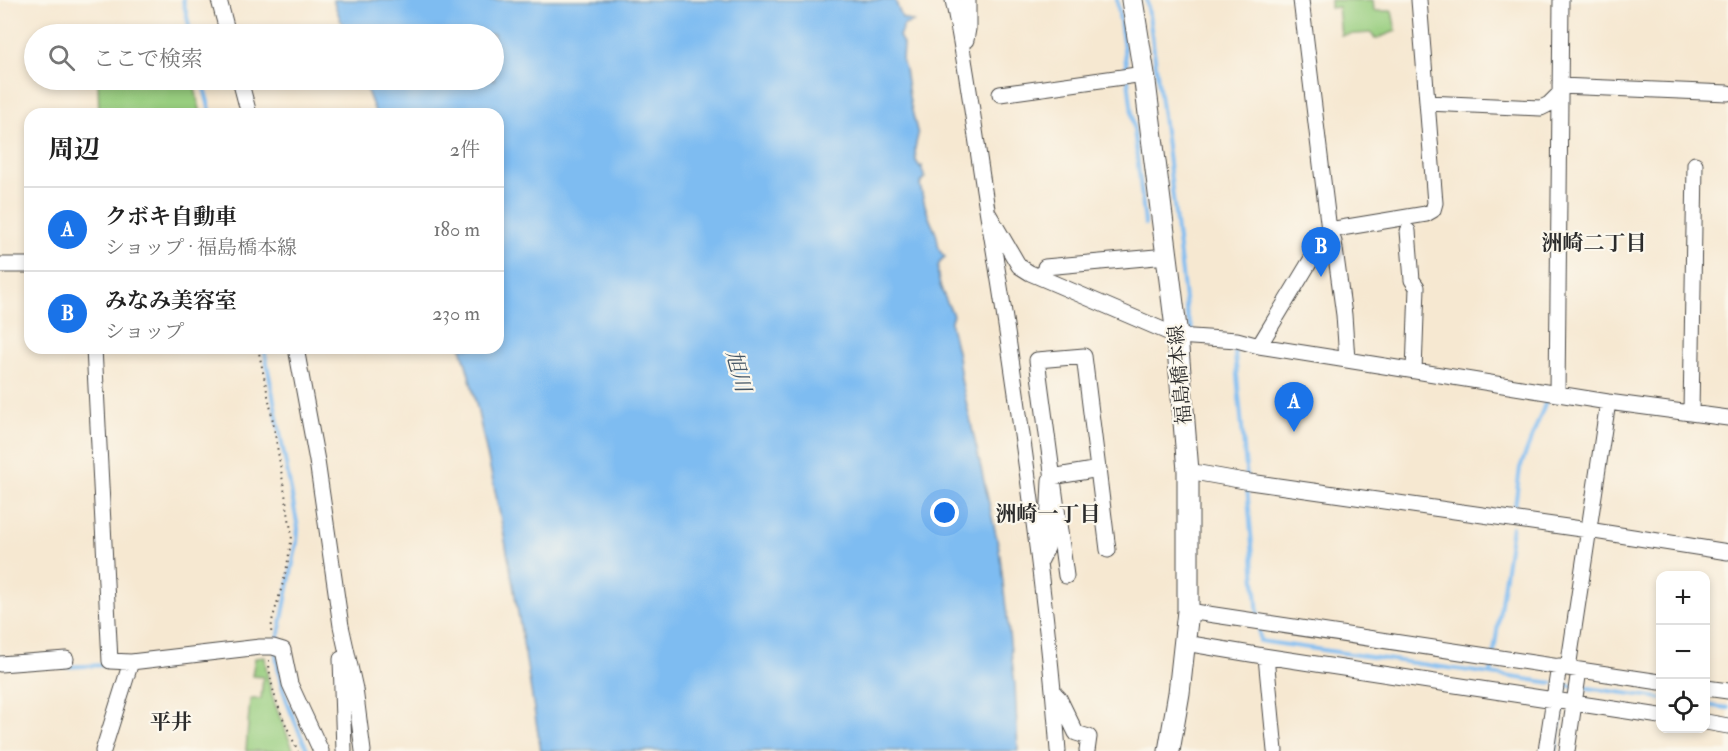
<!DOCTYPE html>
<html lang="ja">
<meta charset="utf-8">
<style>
:root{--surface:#fff;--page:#f2f2f2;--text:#222;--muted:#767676;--line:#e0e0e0;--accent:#1a73e8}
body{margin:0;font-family:"IM FELL Double Pica","Noto Serif JP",serif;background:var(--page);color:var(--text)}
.controls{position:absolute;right:18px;bottom:18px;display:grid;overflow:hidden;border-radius:12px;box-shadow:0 3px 9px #0003}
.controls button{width:54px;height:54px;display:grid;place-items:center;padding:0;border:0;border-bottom:2px solid var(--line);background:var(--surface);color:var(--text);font:30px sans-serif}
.you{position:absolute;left:945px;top:513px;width:21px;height:21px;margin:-15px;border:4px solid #fff;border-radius:50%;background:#1a73e8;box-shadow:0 0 0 9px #1a73e833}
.badge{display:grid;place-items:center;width:39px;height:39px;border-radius:50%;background:var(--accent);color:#fff;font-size:20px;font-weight:700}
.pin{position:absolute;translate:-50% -50px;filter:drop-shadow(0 2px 3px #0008)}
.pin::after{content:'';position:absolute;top:32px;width:21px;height:18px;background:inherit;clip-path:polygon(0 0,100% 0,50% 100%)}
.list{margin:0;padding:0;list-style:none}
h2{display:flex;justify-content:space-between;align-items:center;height:78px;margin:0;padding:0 24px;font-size:26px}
h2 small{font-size:20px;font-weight:400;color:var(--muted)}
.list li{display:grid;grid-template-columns:39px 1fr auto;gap:18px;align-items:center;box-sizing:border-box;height:84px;padding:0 24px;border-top:2px solid var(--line)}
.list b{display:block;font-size:22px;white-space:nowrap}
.list p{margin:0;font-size:20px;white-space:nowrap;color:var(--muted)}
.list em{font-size:20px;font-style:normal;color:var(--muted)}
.icon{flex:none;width:33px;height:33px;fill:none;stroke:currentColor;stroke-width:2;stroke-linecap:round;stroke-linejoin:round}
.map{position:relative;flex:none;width:1728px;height:751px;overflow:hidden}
.search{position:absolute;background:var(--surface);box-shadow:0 3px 9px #0003;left:24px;top:24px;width:480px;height:66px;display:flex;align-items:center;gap:15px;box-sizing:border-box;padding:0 21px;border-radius:33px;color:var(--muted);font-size:22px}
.panel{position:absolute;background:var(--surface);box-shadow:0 3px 9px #0003;left:24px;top:108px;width:480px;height:246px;border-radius:18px}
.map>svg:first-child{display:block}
.green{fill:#98ce7f;stroke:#627c55;stroke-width:1.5}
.water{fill:#7ebcf1;stroke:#54748e;stroke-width:1.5}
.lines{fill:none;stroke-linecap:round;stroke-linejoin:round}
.stream{stroke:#7ebcf1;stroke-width:4}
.street-casing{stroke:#494744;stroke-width:17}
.secondary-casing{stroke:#494744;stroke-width:23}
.path{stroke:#494744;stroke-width:2;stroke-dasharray:1.5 4.5;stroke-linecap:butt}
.street{stroke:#fff;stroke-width:15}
.secondary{stroke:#fff;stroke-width:21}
.labels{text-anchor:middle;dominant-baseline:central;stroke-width:4.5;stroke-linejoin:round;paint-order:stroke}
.street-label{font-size:20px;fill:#2b2b2b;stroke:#fbf7ec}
.neighbourhood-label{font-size:21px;font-weight:bold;fill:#2b2b2b;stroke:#fbf7ec}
.water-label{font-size:21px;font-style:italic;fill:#445666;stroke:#fbf7ec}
</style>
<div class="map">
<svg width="1728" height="751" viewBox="0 0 1728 751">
<rect width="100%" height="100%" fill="#fbf7ec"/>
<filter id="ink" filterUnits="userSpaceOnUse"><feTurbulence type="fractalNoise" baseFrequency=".0167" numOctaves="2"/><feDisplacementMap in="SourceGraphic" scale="12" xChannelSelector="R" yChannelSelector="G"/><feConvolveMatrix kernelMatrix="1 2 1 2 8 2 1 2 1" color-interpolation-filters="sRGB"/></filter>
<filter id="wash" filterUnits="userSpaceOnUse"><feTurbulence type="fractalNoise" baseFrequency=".008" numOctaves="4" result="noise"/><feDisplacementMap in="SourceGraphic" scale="24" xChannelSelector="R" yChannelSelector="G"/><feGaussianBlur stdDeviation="1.35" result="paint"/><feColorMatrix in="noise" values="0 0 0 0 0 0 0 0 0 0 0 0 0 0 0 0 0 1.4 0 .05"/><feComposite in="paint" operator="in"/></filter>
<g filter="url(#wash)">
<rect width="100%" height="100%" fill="#f6e8d1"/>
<path class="green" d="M1330 0H1373L1374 11H1392L1396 31 1375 39 1371 33 1341 35 1338 7 1330 8Z
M98 80H193L201 114H99Z
M265 657C268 694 280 717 294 751H246L250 699H261L263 677 252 676 255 658Z"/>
<path class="water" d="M333 0H895L902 18 913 22 904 25 899 36 903 44 902 60 905 69 910 102 918 135 915 148 916 161 920 167 922 166V170L925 178 920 184C923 201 927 215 935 231 940 241 935 248 945 257 927 267 947 302 953 315L951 320V326L958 356 961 379 999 548 1015 685 1018 751H541C524 650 509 549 486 450 479 416 472 381 461 348H498V114H376L363 80H494V34H346Z"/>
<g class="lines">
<path class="stream" d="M183 0 191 34
M1117 0 1127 71
M1147 0 1166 138 1187 316 1193 332
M1128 79 1145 224
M202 80 211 114
M1234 344 1247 479
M264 348 298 528 297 542 277 645
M1247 486 1258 616
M1514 514 1520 468 1548 396
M1259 627 1260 641 1553 683
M1494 652 1512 527
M276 653C279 688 293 719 308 751
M62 667 108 665
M1491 674 1493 660
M1581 687 1660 698
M1564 697 1566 685 1573 686
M1706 705 1728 708
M1556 751 1563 704"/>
</g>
</g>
<g filter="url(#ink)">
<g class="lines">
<defs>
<path id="street" d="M219 0 228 34
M953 0C968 71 976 143 988 215 1002 293 1013 371 1024 449 1038 549 1051 650 1058 751
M1301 0 1329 230 1334 242 1344 315 1347 360
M966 40 968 29V0
M240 80 249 114
M1560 86 1728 93
M1000 94 1144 74
M1427 103 1541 108 1549 104 1560 93
M988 213 1019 266 1030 273 1177 336 1237 340 1259 346 1347 360 1608 402 1728 418
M1408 231 1412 280 1417 287 1414 371
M0 265H30
M1045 267 1167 256
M1259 346 1329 230 1426 214 1433 210 1435 203 1419 0
M94 348 110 661 131 662 260 647H273L283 650 290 684 321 751
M296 348 317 461 341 626 355 689 363 751
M1557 394 1561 0
M1691 413 1695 164
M1188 471 1250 482 1588 530 1728 552
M1041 560 1047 548 1050 480 1052 477 1099 469
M1066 576 1037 360 1084 356 1108 550
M1188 611 1660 682
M1185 643 1263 656 1660 716
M1266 657 1275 751
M341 659 344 751
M0 664 66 659
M1568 668 1608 402
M1706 688 1728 691
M1055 694 1059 698 1076 733 1089 737 1087 751
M1706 722 1728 726
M103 751 131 662
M1546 751 1559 666
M1567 751 1579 670"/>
<path id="secondary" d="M1132 0 1144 74 1177 336 1188 471V611L1179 693 1169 751"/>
</defs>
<use href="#street" class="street-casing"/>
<use href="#secondary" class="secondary-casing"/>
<path class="path" d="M258 348 271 410 292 536 286 572 272 621 271 634
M269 660C269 692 285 723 298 751"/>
<use href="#street" class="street"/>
<use href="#secondary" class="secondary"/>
</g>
</g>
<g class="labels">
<g class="street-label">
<text transform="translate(1180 375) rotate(-95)">福島橋本線</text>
</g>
<g class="neighbourhood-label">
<text x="1594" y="243">洲崎二丁目</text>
<text x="1048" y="514">洲崎一丁目</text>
<text x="171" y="722">平井</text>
</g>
<g class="water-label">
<text transform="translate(738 371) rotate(75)">旭川</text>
</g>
</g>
</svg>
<div class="controls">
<button>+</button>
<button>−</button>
<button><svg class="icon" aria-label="locate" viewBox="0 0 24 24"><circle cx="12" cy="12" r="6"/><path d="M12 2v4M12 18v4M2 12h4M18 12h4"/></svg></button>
</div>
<div class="you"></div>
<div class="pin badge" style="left:1294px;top:432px">A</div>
<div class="pin badge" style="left:1321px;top:277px">B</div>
<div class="search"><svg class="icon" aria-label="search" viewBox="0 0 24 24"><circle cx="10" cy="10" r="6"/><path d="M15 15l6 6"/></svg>ここで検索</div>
<section class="panel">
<h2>周辺<small>2件</small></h2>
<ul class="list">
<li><span class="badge">A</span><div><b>クボキ自動車</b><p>ショップ · 福島橋本線</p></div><em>180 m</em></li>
<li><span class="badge">B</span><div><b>みなみ美容室</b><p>ショップ</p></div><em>230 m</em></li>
</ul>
</section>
</div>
